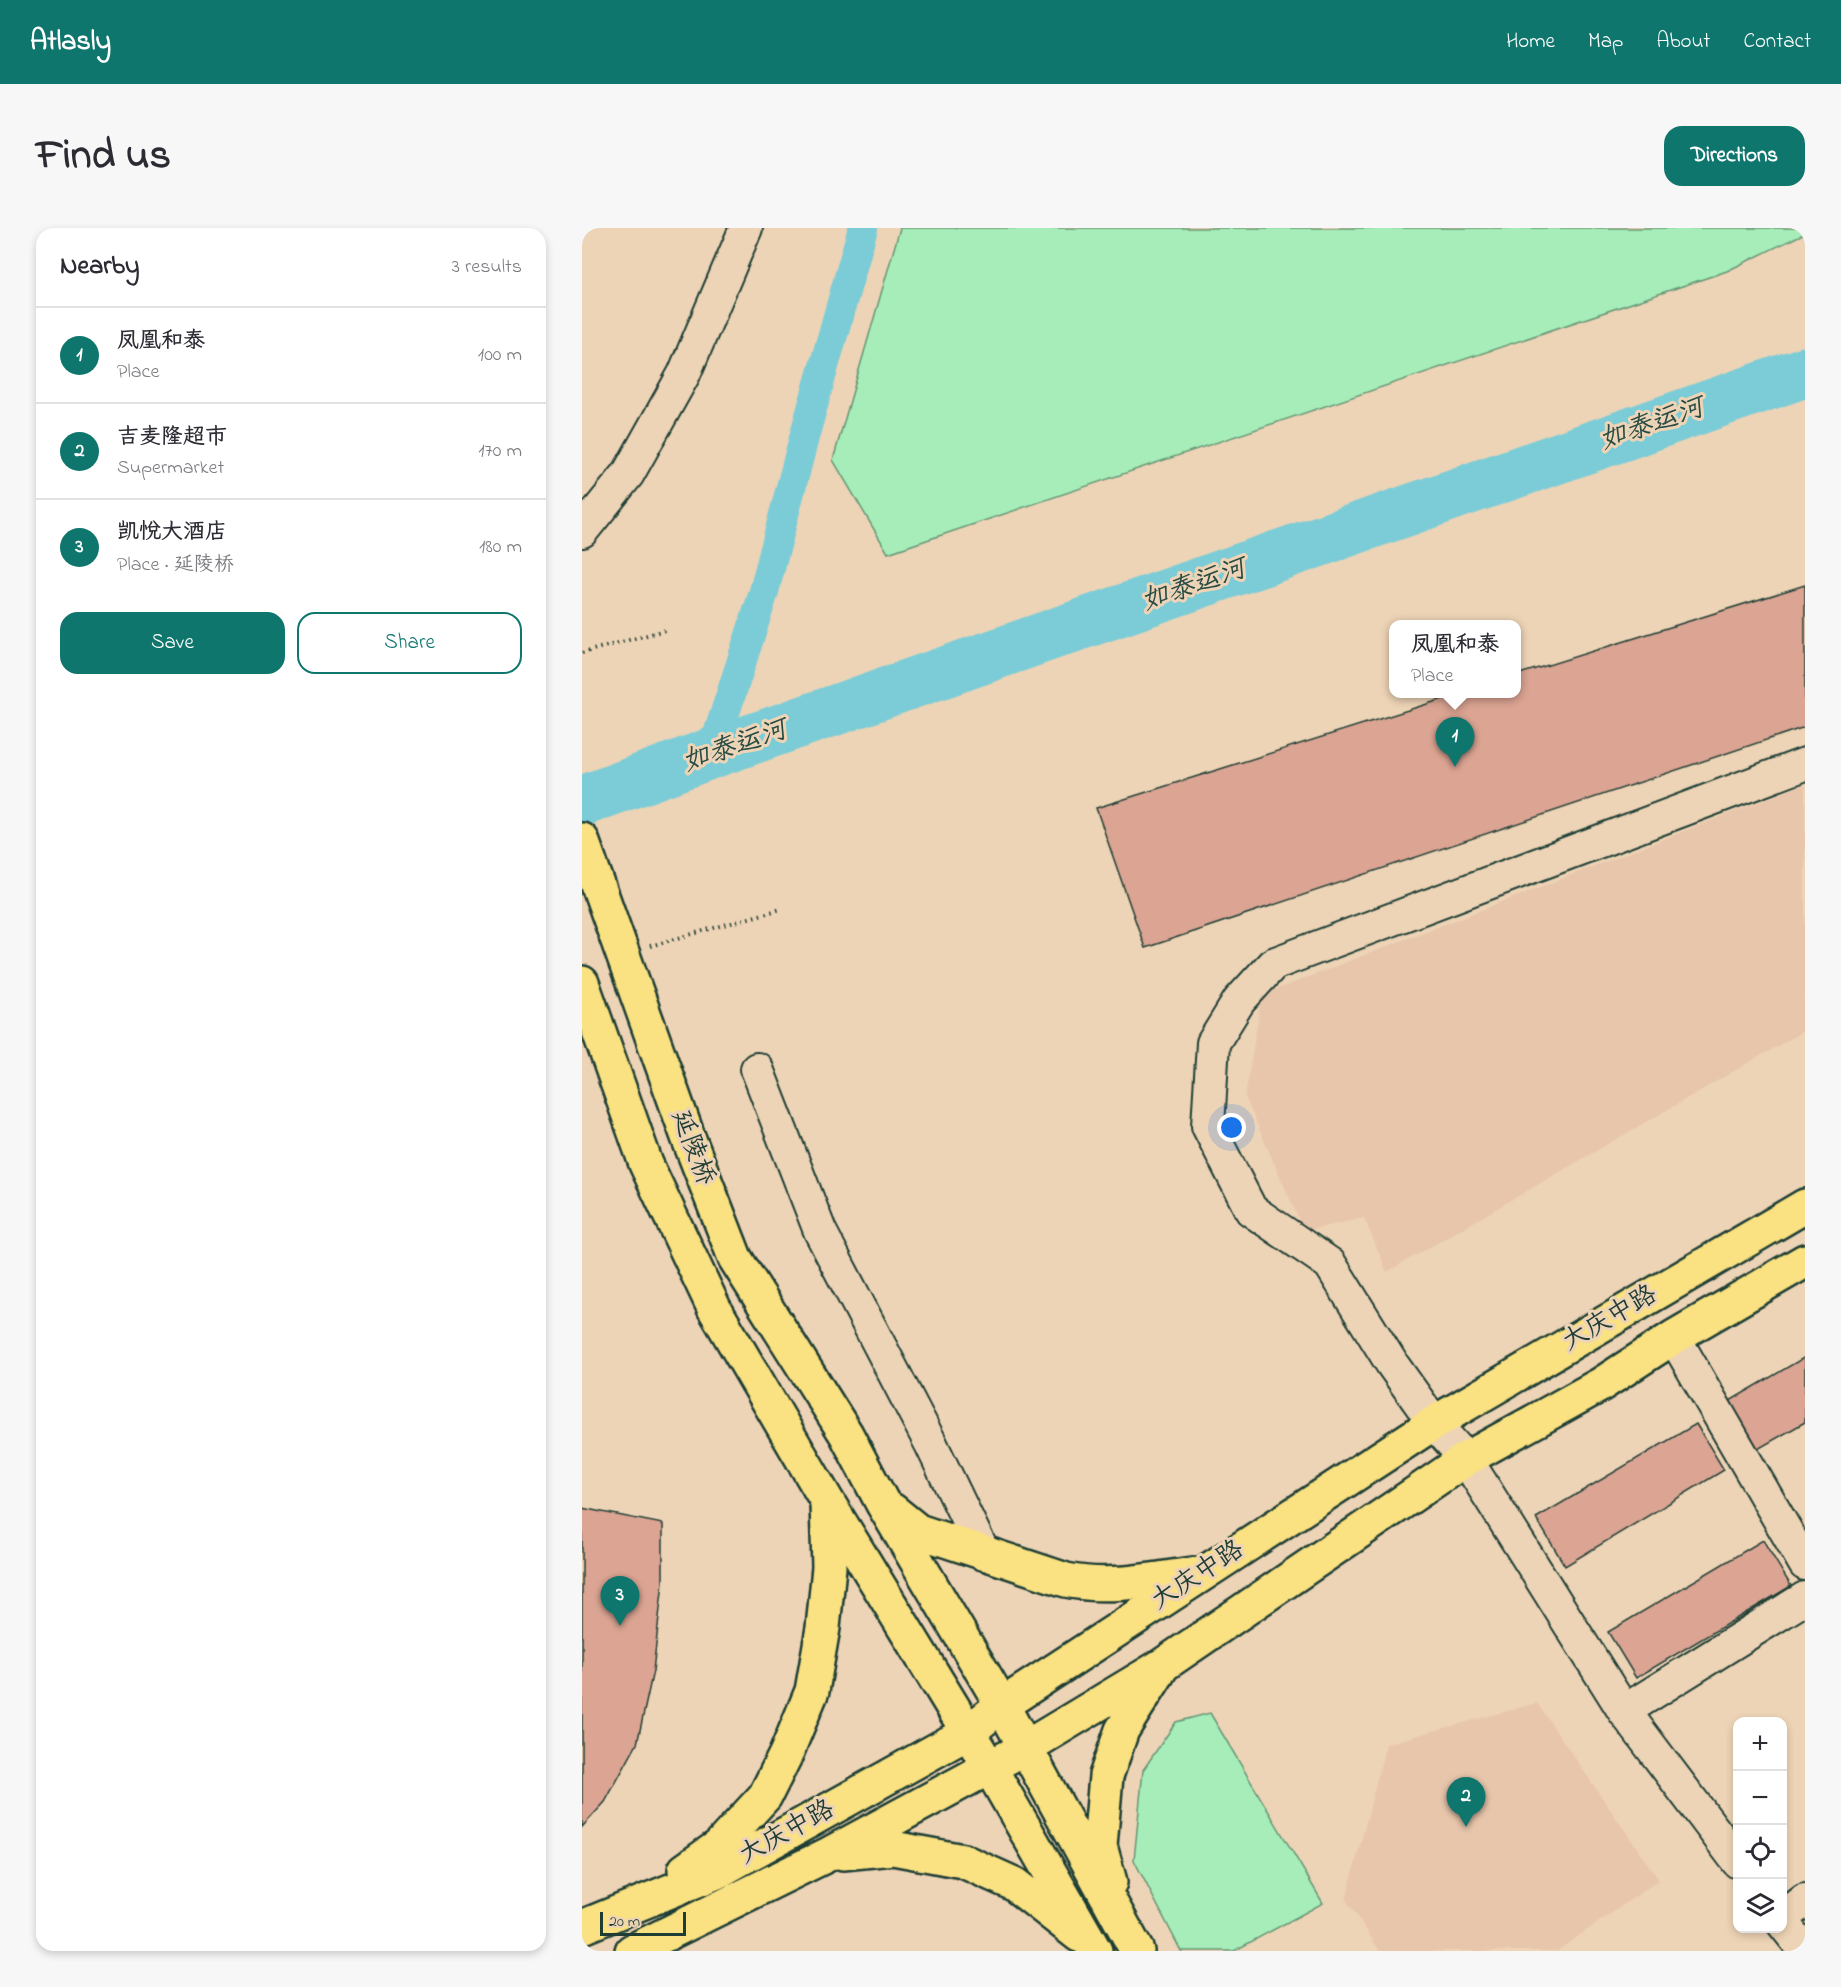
<!DOCTYPE html>
<meta charset="utf-8">
<style>
:root{--surface:#fff;--page:#f7f7f7;--text:#2b2b33;--muted:#7c7c81;--line:#e1e1e2;--accent:#0f766e}
body{margin:0;font-family:"Indie Flower","LXGW WenKai TC",sans-serif;background:var(--page);color:var(--text)}
.controls{position:absolute;right:18px;bottom:18px;display:grid;overflow:hidden;border-radius:12px;box-shadow:0 3px 9px #0003}
.controls button{width:54px;height:54px;display:grid;place-items:center;padding:0;border:0;border-bottom:2px solid var(--line);background:var(--surface);color:var(--text);font:30px sans-serif}
.scale{position:absolute;left:18px;bottom:15px;width:86px;box-sizing:border-box;padding-left:6px;border:3px solid #1f3d34;border-top:0;font-size:16px;line-height:21px;white-space:nowrap;color:#1f3d34;-webkit-text-stroke:4px #eed4b6;paint-order:stroke}
.you{position:absolute;left:650px;top:900px;width:21px;height:21px;margin:-15px;border:4px solid #fff;border-radius:50%;background:#1a73e8;box-shadow:0 0 0 9px #1a73e833}
.badge{display:grid;place-items:center;width:39px;height:39px;border-radius:50%;background:var(--accent);color:#fff;font-size:20px;font-weight:700}
.pin{position:absolute;translate:-50% -50px;filter:drop-shadow(0 2px 3px #0008)}
.pin::after{content:'';position:absolute;top:32px;width:21px;height:18px;background:inherit;clip-path:polygon(0 0,100% 0,50% 100%)}
.popup{position:absolute;left:807px;top:392px;width:132px;height:78px;box-sizing:border-box;display:grid;place-content:center;border-radius:12px;background:var(--surface);filter:drop-shadow(0 2px 4px #0005);font-size:20px;white-space:nowrap;color:var(--muted)}
.popup b{font-size:22px;color:var(--text)}
.popup::after{content:'';position:absolute;left:50%;top:100%;margin-left:-12px;border:12px solid transparent;border-top-color:var(--surface)}
.list{margin:0;padding:0;list-style:none}
h2{display:flex;justify-content:space-between;align-items:center;height:78px;margin:0;padding:0 24px;font-size:26px}
h2 small{font-size:20px;font-weight:400;color:var(--muted)}
.list li{display:grid;grid-template-columns:39px 1fr auto;gap:18px;align-items:center;box-sizing:border-box;height:96px;padding:0 24px;border-top:2px solid var(--line)}
.list b{display:block;font-size:22px;white-space:nowrap}
.list p{margin:0;font-size:20px;white-space:nowrap;color:var(--muted)}
.list em{font-size:20px;font-style:normal;color:var(--muted)}
.actions{display:flex;gap:12px;padding:18px 24px}
.actions a{flex:1;padding:14px 0;border:2px solid var(--accent);border-radius:18px;text-align:center;font-size:21px;color:var(--accent)}
.actions .main{background:var(--accent);color:#fff}
.icon{flex:none;width:33px;height:33px;fill:none;stroke:currentColor;stroke-width:2;stroke-linecap:round;stroke-linejoin:round}
.map{position:relative;flex:none;width:1223px;height:1723px;overflow:hidden;border-radius:18px}
header{display:flex;align-items:center;gap:36px;box-sizing:border-box;height:84px;padding:0 30px;background:var(--accent);color:#fff}
header strong{font-size:28px}
nav{display:flex;gap:33px;margin-inline-start:auto;font-size:21px}
.intro{display:flex;align-items:center;justify-content:space-between;box-sizing:border-box;height:144px;padding:0 36px}
h1{margin:0;font-size:42px}
.button{padding:15px 27px;border-radius:18px;background:var(--accent);color:#fff;font-size:21px;font-weight:700}
main{display:flex;gap:36px;padding:0 36px}
aside{flex:1;background:var(--surface);border-radius:18px;box-shadow:0 3px 9px #0003}
.map>svg:first-child{display:block}
.built{fill:#e8c6ac}
.green{fill:#a7edb9;stroke:#639576;stroke-width:1.5}
.lines{fill:none;stroke-linecap:round;stroke-linejoin:round}
.canal{stroke:#7cccd7;stroke-width:30}
.river{stroke:#7cccd7;stroke-width:51}
.building{fill:#dba493;stroke:#1f3d34;stroke-width:1.5}
.minor-casing{stroke:#1f3d34;stroke-width:36}
.major-casing{stroke:#1f3d34;stroke-width:38}
.path{stroke:#1f3d34;stroke-width:4;stroke-dasharray:1.5 4.5;stroke-linecap:butt}
.minor{stroke:#eed4b6;stroke-width:32}
.major{stroke:#fae181;stroke-width:33}
.labels{text-anchor:middle;dominant-baseline:central;stroke-width:6;stroke-linejoin:round;paint-order:stroke}
.street-label{font-size:26px;fill:#1f3d34;stroke:#eed4b6}
.water-label{font-size:27px;font-style:italic;fill:#284b44;stroke:#eed4b6}
</style>
<header>
<strong>Atlasly</strong>
<nav><a>Home</a><a>Map</a><a>About</a><a>Contact</a></nav>
</header>
<div class="intro"><h1>Find us</h1><a class="button">Directions</a></div>
<main>
<aside>
<h2>Nearby<small>3 results</small></h2>
<ul class="list">
<li><span class="badge">1</span><div><b>凤凰和泰</b><p>Place</p></div><em>100 m</em></li>
<li><span class="badge">2</span><div><b>吉麦隆超市</b><p>Supermarket</p></div><em>170 m</em></li>
<li><span class="badge">3</span><div><b>凯悦大酒店</b><p>Place · 延陵桥</p></div><em>180 m</em></li>
</ul>
<div class="actions"><a class="main">Save</a><a>Share</a></div>
</aside>
<div class="map">
<svg width="1223" height="1723" viewBox="0 0 1223 1723">
<rect width="100%" height="100%" fill="#eed4b6"/>
<filter id="ink" filterUnits="userSpaceOnUse"><feTurbulence type="fractalNoise" baseFrequency=".0167" numOctaves="2"/><feDisplacementMap in="SourceGraphic" scale="12" xChannelSelector="R" yChannelSelector="G"/><feConvolveMatrix kernelMatrix="1 2 1 2 8 2 1 2 1" color-interpolation-filters="sRGB"/></filter>
<g filter="url(#ink)">
<path class="built" d="M1223 556V802L805 1044 782 990 722 1003 663 869 680 767Z
M955 1475 1077 1652 975 1723H798L764 1672 804 1516Z"/>
<path class="green" d="M318 0H1223V5L1145 43 306 325 251 232Z
M628 1485 741 1675 652 1723H599L552 1632 561 1542 594 1494Z"/>
<g class="lines">
<path class="canal" d="M130 525 181 367 224 202 281 0"/>
<path class="river" d="M0 573 130 525 1223 144"/>
</g>
<path class="building" d="M1223 357V499L563 720 514 580 877 466H934V447Z
M1223 1129V1194L1174 1222 1146 1174Z
M1114 1196 1142 1242 983 1338 954 1290Z
M0 1280 81 1296V1354L71 1443 55 1516 23 1574 0 1599Z
M1181 1312 1209 1358 1054 1450 1026 1404Z"/>
<g class="lines">
<defs>
<path id="minor" d="M0 303 46 246 102 146 164 0
M175 841 238 1003 349 1216 402 1326
M1092 1109 1223 1336
M1042 1483 884 1231 852 1195 810 1136 748 1036 669 982 626 898 631 815 657 773 691 736 1223 536
M1156 1634 1042 1483 1223 1370
M1200 1690 1223 1672
M1200 1694 1223 1723"/>
<path id="major" d="M0 612 106 909 153 1030 264 1206 301 1276 420 1477 555 1723
M0 755 64 936 132 1080 245 1273 408 1540 513 1723
M310 1282 336 1303 484 1352C526 1361 569 1352 611 1346
M261 1625 311 1620 381 1633 432 1656 497 1707
M103 1642 137 1618 183 1568 204 1526 230 1463 241 1400 247 1339 245 1275
M528 1654 518 1618 524 1548 540 1502 578 1442
M0 1699 135 1644 385 1505 420 1477 852 1195 1223 978
M50 1723 247 1626 443 1520 581 1437 884 1231 1018 1157 1092 1109 1223 1033"/>
</defs>
<use href="#minor" class="minor-casing"/>
<use href="#major" class="major-casing"/>
<path class="path" d="M0 425 83 402
M68 718 199 681"/>
<use href="#minor" class="minor"/>
<use href="#major" class="major"/>
</g>
</g>
<g class="labels">
<g class="street-label">
<text transform="translate(110 920) rotate(69)">延陵桥</text>
<text transform="translate(1028 1091) rotate(-30)">大庆中路</text>
<text transform="translate(616 1348) rotate(-33)">大庆中路</text>
<text transform="translate(205 1605) rotate(-29)">大庆中路</text>
</g>
<g class="water-label">
<text transform="translate(1070 197) rotate(-19)">如泰运河</text>
<text transform="translate(612 358) rotate(-19)">如泰运河</text>
<text transform="translate(153 519) rotate(-19)">如泰运河</text>
</g>
</g>
</svg>
<div class="controls">
<button>+</button>
<button>−</button>
<button><svg class="icon" aria-label="locate" viewBox="0 0 24 24"><circle cx="12" cy="12" r="6"/><path d="M12 2v4M12 18v4M2 12h4M18 12h4"/></svg></button>
<button><svg class="icon" aria-label="layers" viewBox="0 0 24 24"><path d="M12 4l9 5-9 5-9-5zM3 14l9 5 9-5"/></svg></button>
</div>
<div class="scale">20 m</div>
<div class="you"></div>
<div class="pin badge" style="left:873px;top:539px">1</div>
<div class="popup"><b>凤凰和泰</b>Place</div>
<div class="pin badge" style="left:884px;top:1599px">2</div>
<div class="pin badge" style="left:38px;top:1398px">3</div>
</div>
</main>
